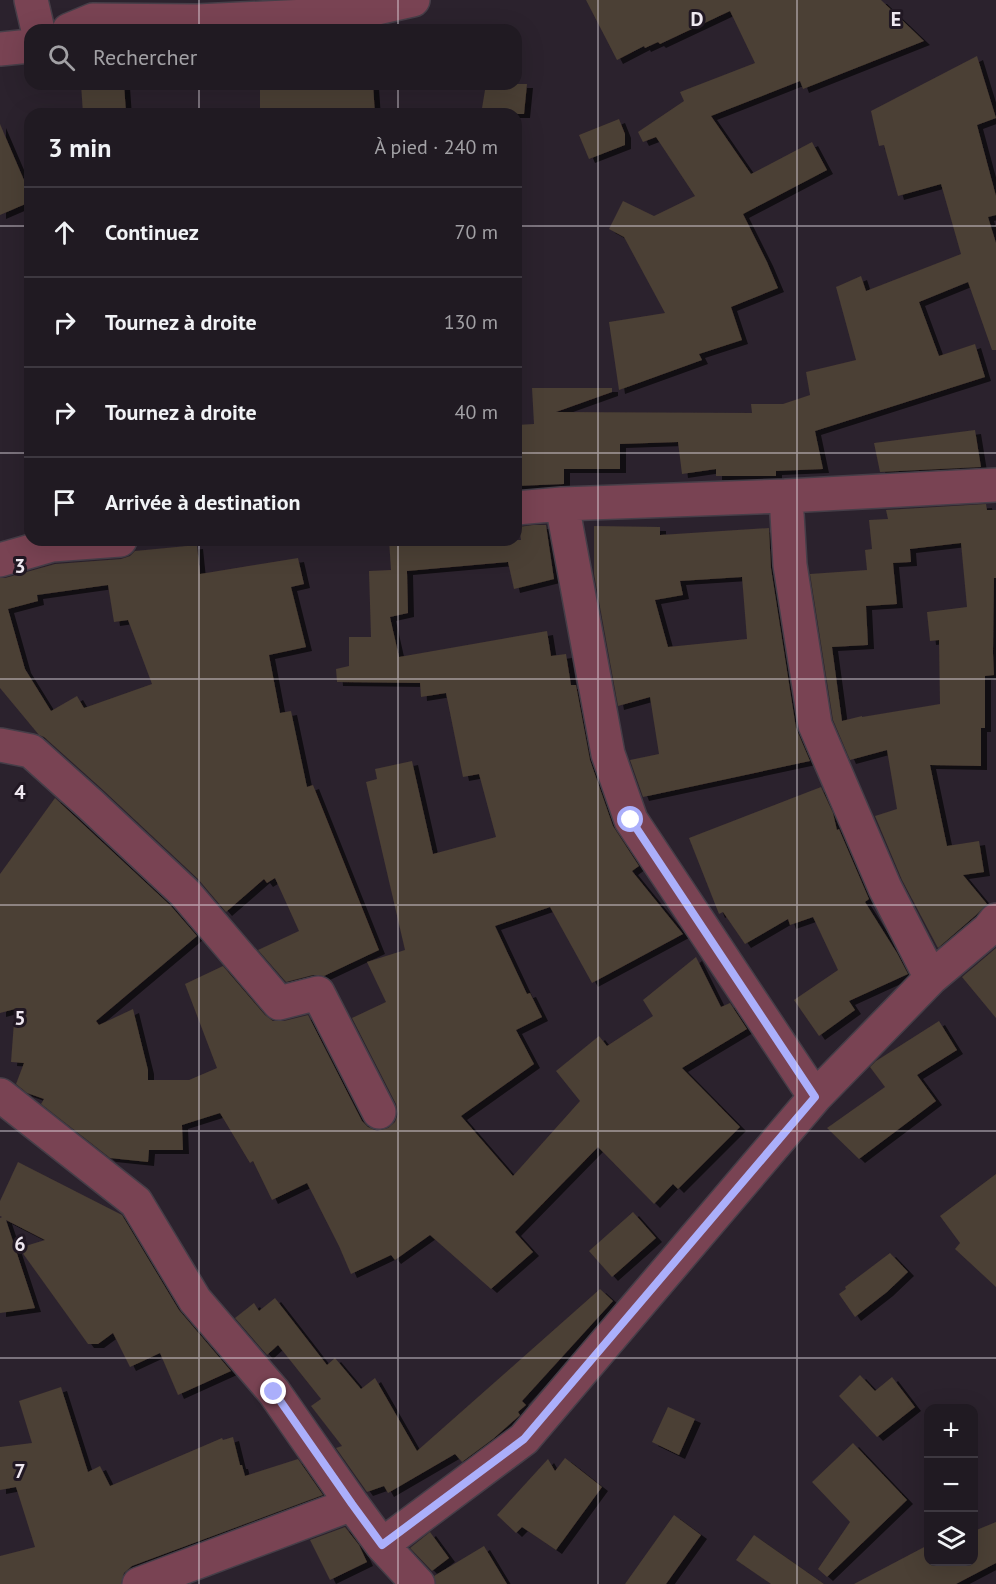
<!DOCTYPE html>
<html lang="fr">
<meta charset="utf-8">
<style>
:root{--surface:#201a22;--page:#2d272f;--text:#f1f3f6;--muted:#a2a1a5;--line:#3d3840}
body{margin:0;font-family:"PT Sans",sans-serif;background:var(--page);color:var(--text)}
.controls{position:absolute;right:18px;bottom:18px;display:grid;overflow:hidden;border-radius:12px;box-shadow:0 6px 24px #0002}
.controls button{width:54px;height:54px;display:grid;place-items:center;padding:0;border:0;border-bottom:2px solid var(--line);background:var(--surface);color:var(--text);font:30px sans-serif}
.stop{position:absolute;width:18px;height:18px;margin:-14px;border:4px solid #abaffb;border-radius:50%;background:#fff}
.stop.end{background:#abaffb;border-color:#fff;box-shadow:0 2px 6px #0008}
.list{margin:0;padding:0;list-style:none}
h2{display:flex;justify-content:space-between;align-items:center;height:78px;margin:0;padding:0 24px;font-size:26px}
h2 small{font-size:20px;font-weight:400;color:var(--muted)}
.list li{display:grid;grid-template-columns:39px 1fr auto;gap:18px;align-items:center;box-sizing:border-box;height:90px;padding:0 24px;border-top:2px solid var(--line)}
.list b{display:block;font-size:22px;white-space:nowrap}
.list em{font-size:20px;font-style:normal;color:var(--muted)}
.icon{flex:none;width:33px;height:33px;fill:none;stroke:currentColor;stroke-width:2;stroke-linecap:round;stroke-linejoin:round}
.map{position:relative;flex:none;width:996px;height:1584px;overflow:hidden}
.search{position:absolute;background:var(--surface);box-shadow:0 6px 24px #0002;left:24px;top:24px;width:498px;height:66px;display:flex;align-items:center;gap:15px;box-sizing:border-box;padding:0 21px;border-radius:18px;color:var(--muted);font-size:22px}
.panel{position:absolute;background:var(--surface);box-shadow:0 6px 24px #0002;left:24px;top:108px;width:498px;height:438px;border-radius:18px}
.map>svg:first-child{display:block}
.building{fill:#4b3f34;fill-rule:evenodd;filter:url(#shadow)}
.lines{fill:none;stroke-linecap:round;stroke-linejoin:round}
.street-casing{stroke:#463e48;stroke-width:36}
.street{stroke:#794353;stroke-width:33}
.route{stroke:#abaffb;stroke-width:8}
.grid{fill:none;stroke:#efe8f0;stroke-width:1.5;stroke-opacity:0.55}
.grid-label{font-size:20px;text-anchor:middle;font-weight:bold;fill:#efe8f0;stroke:#211823;stroke-width:6;stroke-linejoin:round;paint-order:stroke}
</style>
<div class="map">
<svg width="996" height="1584" viewBox="0 0 996 1584">
<defs>
<filter id="shadow"><feDropShadow dx="6" dy="4" stdDeviation="0" flood-color="#0009"/></filter>
</defs>
<rect width="100%" height="100%" fill="#2b222d"/>
<path class="building" d="M586 0H881L924 41 803 89 800 81 711 116 751 174 812 142 827 170 743 214 767 262 778 288 731 307 742 340 699 354 702 360 619 390 609 322 665 313 624 237 609 229 623 201 654 216 695 196 656 137 643 142 638 132 684 101 680 92 755 63 730 11 660 44 658 42 645 48 644 46 617 60Z
M977 56 996 118 977 125 996 196V215L988 217 996 243V350H992L968 282 919 302 939 356 975 344 985 377 815 431 823 469 776 471V476H716V469L682 474 678 442 620 444V469H564V484L516 486V425L534 424 532 388H612V392L556 412 752 413 751 404H783L810 395 806 372 856 360 836 287 861 276 866 291 961 254 941 184 898 196 884 145 879 146 871 111Z
M81 84H124L126 112 83 114Z
M260 84H373L375 114H260Z
M486 84H527L524 114H481Z
M619 119 625 134V145L589 159 579 135Z
M0 124 30 194V202L0 215Z
M975 430 981 467 880 472 874 443Z
M986 504 987 510H996V578H994L993 653 994 675 985 676V728H981V766L930 765 947 846 979 841 984 872 963 875 987 904 975 916 938 948 902 880 875 816 897 809 887 750 850 760 833 720 810 574 867 570 865 550 872 549 869 520 888 519 886 510ZM961 543 967 607 927 612 930 641 939 640 940 704 862 717V716L842 721 832 647 868 645 866 606 897 604 893 563 911 562 910 549Z
M533 525H546L554 579 514 589 508 562 407 571 408 613 390 617 399 657 547 631 551 656 566 654 571 685H576L590 760 613 826 639 866 632 871 683 934 592 983 550 907 495 926 527 994 530 993 542 1017 516 1030 534 1064 461 1116 513 1176 580 1101 556 1071 599 1036 607 1046 653 1016 643 1000 696 957 721 1007 730 1003 747 1029 682 1068 740 1127 678 1189 673 1184 654 1204 598 1147 515 1232 533 1252 491 1289 430 1235 395 1260 391 1255 351 1274 339 1246 307 1183 272 1200 253 1161 250 1163 220 1113 182 1125 183 1150H149L148 1162 110 1158 41 1104 44 1099 27 1093 16 1084 24 1063 11 1062 15 1009 0 1013V874L55 798 171 906 197 936 96 1021 99 1025 133 1009 148 1070V1080H189L217 1068 185 984 223 966 265 1015 273 1021H284L308 1015 362 1121 368 1127 377 1131 388 1128 395 1122 398 1114 396 1104 352 1018 386 1002 367 962 405 950 366 782 377 779 375 769 412 761 433 854 496 837 479 774 463 777 446 693 421 697 420 683 337 682 336 669 349 666V637H371L369 571 391 570 389 540H521L519 527Z
M594 526 660 527V535L769 528 771 568 796 728 810 761 643 797 630 760 659 754 650 697 618 706 594 574ZM742 577 747 639 668 647 655 600 683 595 680 581Z
M197 545 200 574 298 558 304 584 291 587 306 647 269 655 280 713 291 711 307 787 313 785 379 950 324 976 313 975 286 982 258 950 299 931 275 878 267 883 264 879 226 912 198 879 103 790 44 737 39 735 0 688V578H5L55 564 121 559 130 556 135 551ZM108 585 114 622 128 620 152 684 84 708 77 696 51 711 25 669 8 609 38 601 37 595Z
M821 787 833 813 837 830 839 829 869 899 865 902 897 953 908 974 849 1001 855 1010 819 1036 794 1000 838 970 813 917 790 925 788 919 745 944 723 912 719 914 689 838Z
M996 948V1018L962 977Z
M939 1021 957 1050 917 1075 936 1101 859 1159 827 1128 885 1087 870 1067 876 1061Z
M18 1162 122 1215 179 1310 231 1371 178 1395 160 1353 130 1367 113 1333 98 1344H88L19 1248 45 1240 6 1220 35 1308 0 1313V1218L2 1217 0 1216V1201Z
M996 1174V1287L955 1249 960 1243 940 1216Z
M633 1212 656 1238 612 1277 589 1251Z
M890 1253 908 1272 887 1292 855 1317 839 1294 846 1289 845 1287Z
M600 1289 613 1301 522 1401 526 1405 518 1412 520 1415 519 1416 493 1439 462 1462 455 1454 388 1493 384 1486 367 1492 336 1448 342 1446 311 1406 321 1399 278 1345 267 1355 235 1318 254 1303 259 1311 275 1298 327 1365 335 1358 361 1389 375 1378 417 1451Z
M860 1375 875 1391 892 1377 915 1407 877 1437 839 1396Z
M61 1387 88 1472 100 1466 110 1486 222 1438 223 1440 233 1437 240 1465H242L245 1476 298 1459 323 1495 132 1566 124 1573 121 1584H0V1556L35 1547 16 1487 0 1490V1447L32 1443 19 1401Z
M668 1407 695 1419 679 1455 652 1442Z
M853 1443 907 1500 827 1577 818 1569 850 1522 812 1482Z
M565 1458 602 1487 556 1550 522 1527 516 1533 497 1515 548 1459 555 1471Z
M674 1515 701 1535 666 1584H625Z
M996 1522V1563L956 1584H854L928 1545V1562H974V1531Z
M345 1527 359 1545 367 1562 330 1580 310 1540Z
M430 1532 449 1558 432 1571 410 1548Z
M754 1535 824 1584H771L736 1560Z
M484 1546 507 1584H436L434 1576Z"/>
<g class="lines">
<defs>
<path id="street" d="M31 0 38 30
M69 30 93 20 197 21 351 14 413 0
M0 49 30 46
M786 496 790 565 815 725 885 888 931 978
M562 504 608 754 631 820 815 1097
M516 508 562 504 786 496 996 485
M0 560 52 545 120 540
M0 745 31 751 90 804 185 893 279 1003 318 993 379 1112
M0 1095 136 1202 195 1300 274 1392 352 1504 382 1545 418 1584
M382 1545 524 1439 815 1097 931 978 989 929 996 920
M139 1584 352 1504"/>
</defs>
<use href="#street" class="street-casing"/>
<use href="#street" class="street"/>
</g>
<g class="lines">
<path class="route" d="M274 1392 352 1504 382 1545 524 1439 815 1097 631 820"/>
</g>
<path class="grid" d="M199 0V30M398 0V30M598 0V1584M797 0V1584M199 84V114M398 84V114M0 226H30M516 226H996M0 453H30M516 453H996M199 540V1584M398 540V1584M0 679H996M0 905H996M0 1131H996M0 1358H996"/>
<g class="grid-label">
<text x="697" y="26">D</text>
<text x="896" y="26">E</text>
<text x="20" y="573">3</text>
<text x="20" y="799">4</text>
<text x="20" y="1025">5</text>
<text x="20" y="1251">6</text>
<text x="20" y="1478">7</text>
</g>
</svg>
<div class="controls">
<button>+</button>
<button>−</button>
<button><svg class="icon" aria-label="layers" viewBox="0 0 24 24"><path d="M12 4l9 5-9 5-9-5zM3 14l9 5 9-5"/></svg></button>
</div>
<div class="stop" style="left:631px;top:820px"></div>
<div class="stop end" style="left:274px;top:1392px"></div>
<div class="search"><svg class="icon" aria-label="search" viewBox="0 0 24 24"><circle cx="10" cy="10" r="6"/><path d="M15 15l6 6"/></svg>Rechercher</div>
<section class="panel">
<h2>3 min<small>À pied · 240 m</small></h2>
<ul class="list">
<li><svg class="icon" aria-label="ahead" viewBox="0 0 24 24"><path d="M12 20V5M6 11l6-6 6 6"/></svg><div><b>Continuez</b></div><em>70 m</em></li>
<li><svg class="icon" aria-label="right" viewBox="0 0 24 24"><path d="M7 20v-9h11M14 6l5 5-5 5"/></svg><div><b>Tournez à droite</b></div><em>130 m</em></li>
<li><svg class="icon" aria-label="right" viewBox="0 0 24 24"><path d="M7 20v-9h11M14 6l5 5-5 5"/></svg><div><b>Tournez à droite</b></div><em>40 m</em></li>
<li><svg class="icon" aria-label="arrive" viewBox="0 0 24 24"><path d="M6 21V4h12l-3 4 3 4H6"/></svg><div><b>Arrivée à destination</b></div></li>
</ul>
</section>
</div>
